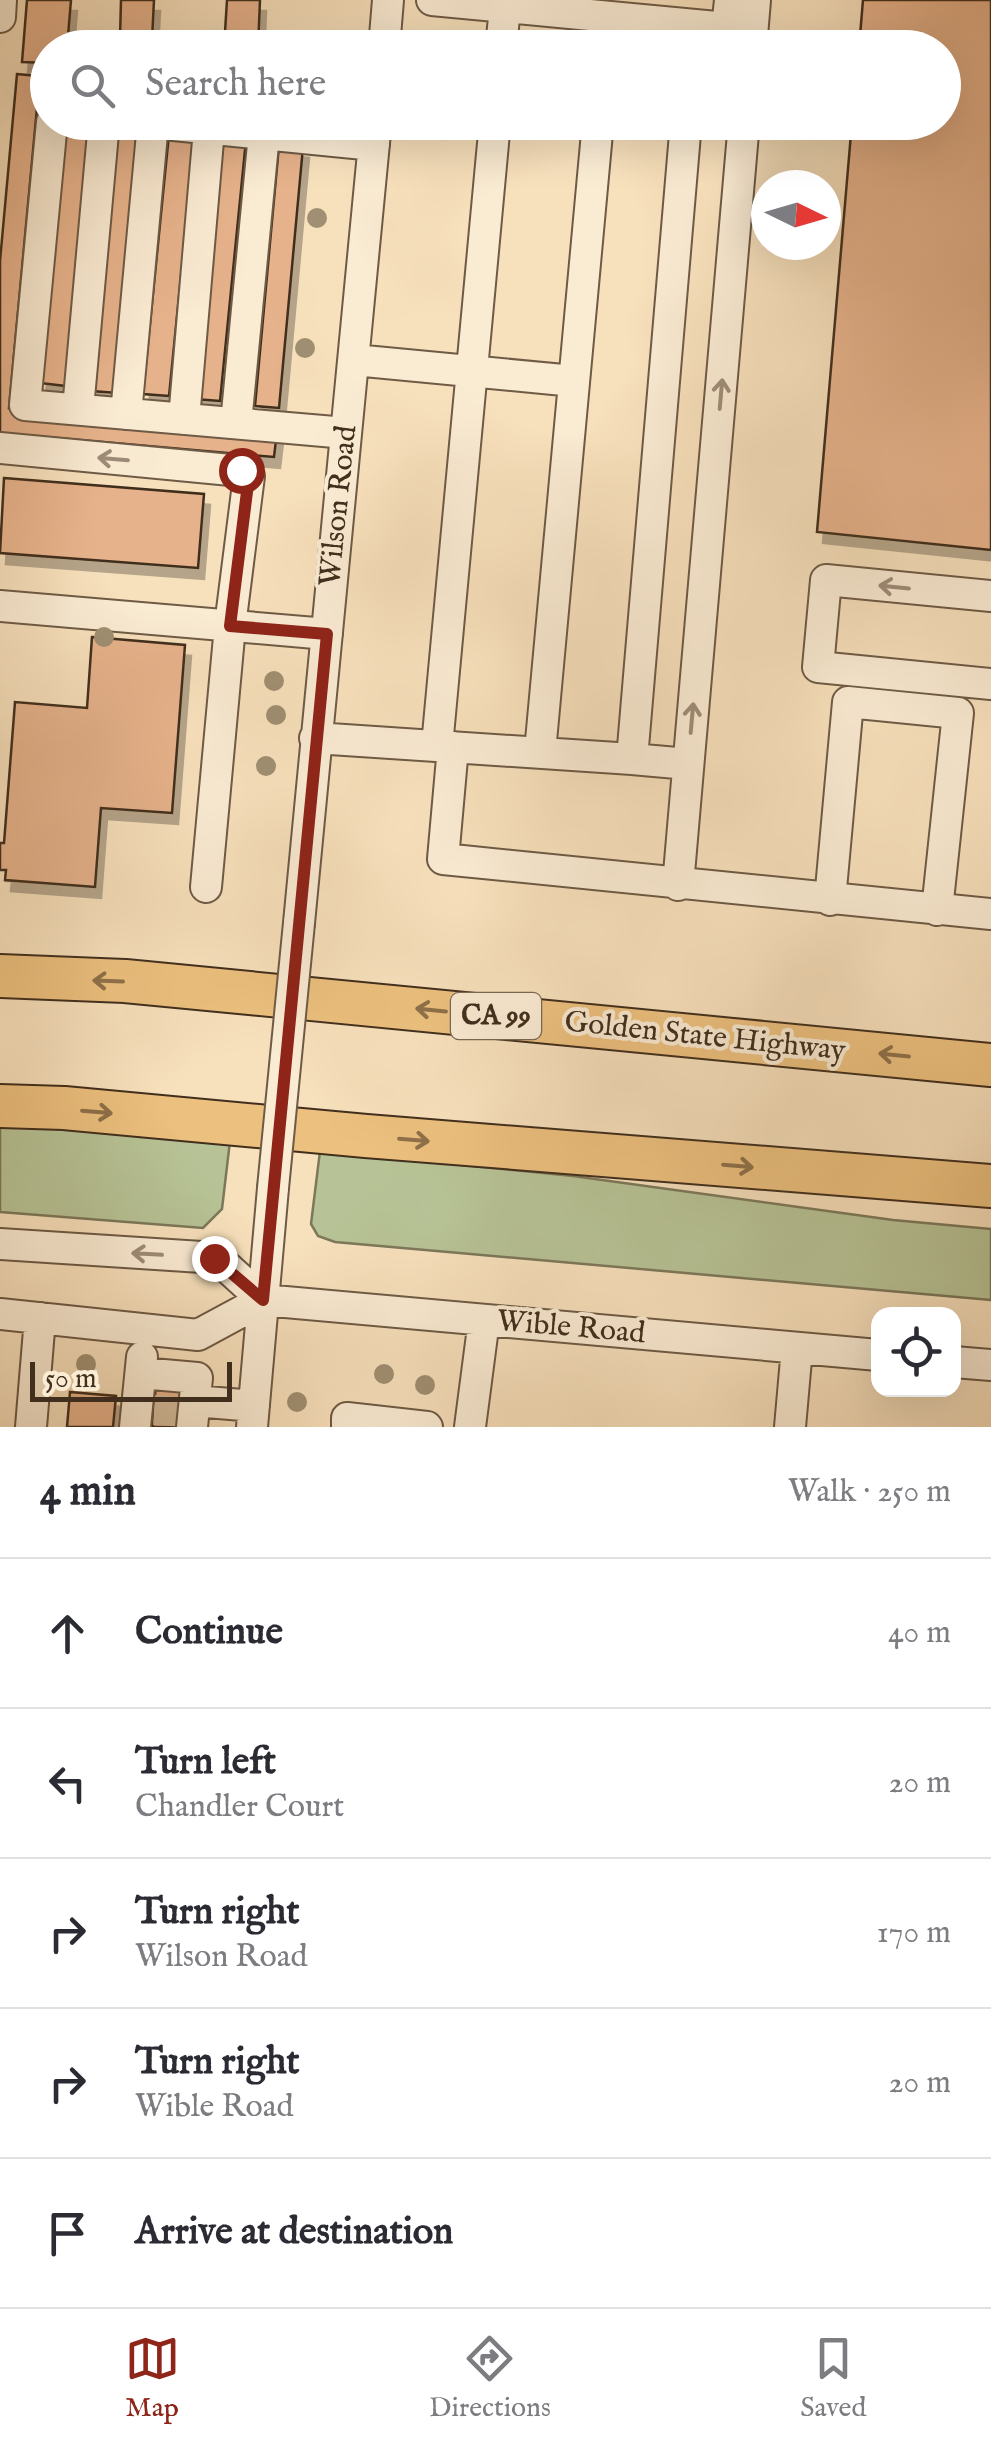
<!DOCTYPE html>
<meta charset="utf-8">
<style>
:root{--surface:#fff;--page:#f7f7f7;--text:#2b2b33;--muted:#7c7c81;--line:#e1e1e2;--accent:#8f2418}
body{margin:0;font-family:"IM FELL English",serif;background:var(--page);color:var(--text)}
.controls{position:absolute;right:30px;bottom:30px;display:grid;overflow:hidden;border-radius:20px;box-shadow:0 10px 40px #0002}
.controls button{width:90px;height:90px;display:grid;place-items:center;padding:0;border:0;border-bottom:2px solid var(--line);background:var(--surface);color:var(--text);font:50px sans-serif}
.compass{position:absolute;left:751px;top:170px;width:90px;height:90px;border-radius:50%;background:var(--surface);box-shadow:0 10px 40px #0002;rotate:95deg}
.scale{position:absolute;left:30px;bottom:25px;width:202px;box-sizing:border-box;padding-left:10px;border:5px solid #412e1d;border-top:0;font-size:28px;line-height:35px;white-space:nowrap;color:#412e1d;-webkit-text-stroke:8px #faebd3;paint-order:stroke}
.stop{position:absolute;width:30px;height:30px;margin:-22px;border:8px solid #8f2418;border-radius:50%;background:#fff}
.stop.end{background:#8f2418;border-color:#fff;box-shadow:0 2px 10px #0008}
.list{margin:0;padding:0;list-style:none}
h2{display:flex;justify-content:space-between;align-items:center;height:130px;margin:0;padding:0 40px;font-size:42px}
h2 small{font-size:32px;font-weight:400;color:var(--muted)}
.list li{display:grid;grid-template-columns:65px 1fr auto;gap:30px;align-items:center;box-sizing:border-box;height:150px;padding:0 40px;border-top:2px solid var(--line)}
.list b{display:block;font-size:38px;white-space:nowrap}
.list p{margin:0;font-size:32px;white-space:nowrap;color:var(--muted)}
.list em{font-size:32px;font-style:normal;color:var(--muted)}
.icon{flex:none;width:55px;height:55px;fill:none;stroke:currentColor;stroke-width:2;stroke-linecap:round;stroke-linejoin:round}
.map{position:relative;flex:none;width:991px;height:1427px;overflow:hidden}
.search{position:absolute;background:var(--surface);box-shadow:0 10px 40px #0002;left:30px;right:30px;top:30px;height:110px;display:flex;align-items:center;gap:25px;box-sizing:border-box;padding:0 35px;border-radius:55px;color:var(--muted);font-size:38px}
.sheet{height:880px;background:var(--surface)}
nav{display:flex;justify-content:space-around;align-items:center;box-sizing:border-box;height:140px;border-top:2px solid var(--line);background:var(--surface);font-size:28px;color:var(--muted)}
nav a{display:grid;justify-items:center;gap:5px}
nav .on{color:var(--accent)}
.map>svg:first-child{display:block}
.green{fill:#b7c396;stroke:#7c785a;stroke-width:2.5}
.building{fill:#e6b28b;stroke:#412e1d;stroke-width:2.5;filter:url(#shadow)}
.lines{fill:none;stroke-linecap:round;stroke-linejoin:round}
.minor-tunnel{stroke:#d3bc9c;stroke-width:30;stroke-dasharray:30 15;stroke-linecap:butt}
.minor-casing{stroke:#6e5a45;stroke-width:34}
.highway-casing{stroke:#412e1d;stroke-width:46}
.minor{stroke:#faebd3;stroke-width:30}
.highway{stroke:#ecc07e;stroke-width:42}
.minor-bridge-casing{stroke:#6e5a45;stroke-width:34;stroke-linecap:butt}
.minor-bridge{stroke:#faebd3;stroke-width:30}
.tree{fill:#a08f72}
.oneway{stroke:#9e8c78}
.oneway2{stroke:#8e7049}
.route{stroke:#8f2418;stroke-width:12}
.labels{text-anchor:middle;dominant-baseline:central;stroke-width:8;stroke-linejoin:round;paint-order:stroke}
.shield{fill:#faebd3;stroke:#786754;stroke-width:2.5}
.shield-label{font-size:28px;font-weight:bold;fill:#412e1d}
.street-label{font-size:30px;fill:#412e1d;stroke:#faebd3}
</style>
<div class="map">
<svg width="991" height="1427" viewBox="0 0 991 1427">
<defs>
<filter id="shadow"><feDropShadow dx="6" dy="11" stdDeviation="0" flood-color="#0004"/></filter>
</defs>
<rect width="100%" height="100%" fill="#f7e0bc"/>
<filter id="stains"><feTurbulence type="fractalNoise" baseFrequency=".002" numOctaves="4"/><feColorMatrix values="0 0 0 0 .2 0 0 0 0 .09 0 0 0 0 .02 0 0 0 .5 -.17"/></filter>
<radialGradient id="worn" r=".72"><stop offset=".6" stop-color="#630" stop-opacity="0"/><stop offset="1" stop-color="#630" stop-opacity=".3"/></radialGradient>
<path class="green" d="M0 1124 230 1141 222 1209 203 1228 0 1212Z
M320 1151 573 1176 893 1220 991 1229V1300L335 1242 318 1236 311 1224Z"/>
<path class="building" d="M27 0H71L67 48H48V63L22 62Z
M121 0H154L152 40 120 38Z
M227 0H260L258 48H224Z
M863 0H991V550L817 532 852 122H944V48H859Z
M17 74 48 77V98L38 97 9 408 277 432 274 457 0 433V261Z
M66 124 92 127 66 386 40 383Z
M117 129 143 131 118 393 91 391Z
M169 134 195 136 169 396 143 394Z
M221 138 246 140 220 401 195 399Z
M279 145 303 147 279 408 255 406Z
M4 478 204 494 198 568 0 553Z
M92 637 185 645 172 813 101 808 95 887 5 880 6 870H0V843H4L15 702 87 708Z
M156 1380 188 1383 184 1427H153Z
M70 1392 116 1396 113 1427H67Z"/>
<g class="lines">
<path class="minor-tunnel" d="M154 1410 186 1412"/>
<defs>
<path id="minor" d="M432 0 727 28 730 0
M0 17 1 0
M384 48 388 0
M501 48 505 7
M605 48 608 17
M751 48 755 0
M52 122 25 405 346 433
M143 122 374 145
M354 360 574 381
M78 409 104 122
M126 414 153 123
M184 419 209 129
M236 423 264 134
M0 448 241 471 249 476 230 626 206 887
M991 596 826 580 818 667 991 684
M0 606 327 634
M315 738 632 759 686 122
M437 746 495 122
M453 747 443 859 991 914
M540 752 598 122
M632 759 688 764
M678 885 744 122
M830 900 848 702 958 713 937 910
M299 923 376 122
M0 1244 217 1258 263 1300
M0 1314 198 1335 263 1300 878 1355
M954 1362 991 1365
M141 1373 197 1378 192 1427
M195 1401 254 1406
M31 1427 40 1318
M135 1427 142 1357
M252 1427 273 1188
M347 1427V1418L427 1427
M470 1427 484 1320
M790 1427 797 1348"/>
<path id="highway" d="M0 976 125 981 991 1065
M0 1106 64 1108 366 1136 991 1186"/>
</defs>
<use href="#minor" class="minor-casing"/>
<use href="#highway" class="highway-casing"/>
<use href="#minor" class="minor"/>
<use href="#highway" class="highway"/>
<defs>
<path id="minor-bridge" d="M273 1188 299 923"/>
</defs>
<use href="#minor-bridge" class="minor-bridge-casing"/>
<use href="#minor-bridge" class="minor-bridge"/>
</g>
<g class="tree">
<circle cx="317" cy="218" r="10"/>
<circle cx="305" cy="348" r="10"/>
<circle cx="104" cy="637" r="10"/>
<circle cx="274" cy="681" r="10"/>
<circle cx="276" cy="715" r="10"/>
<circle cx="266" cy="766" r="10"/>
<circle cx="86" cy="1364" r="10"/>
<circle cx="384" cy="1374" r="10"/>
<circle cx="425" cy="1385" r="10"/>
<circle cx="297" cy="1402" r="10"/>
</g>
<defs><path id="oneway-shaft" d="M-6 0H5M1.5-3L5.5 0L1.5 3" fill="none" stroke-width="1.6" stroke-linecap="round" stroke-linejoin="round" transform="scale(2.5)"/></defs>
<g class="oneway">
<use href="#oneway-shaft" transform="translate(721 394) rotate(-85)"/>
<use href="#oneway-shaft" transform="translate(113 459) rotate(-175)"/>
<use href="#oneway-shaft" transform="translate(894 587) rotate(-174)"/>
<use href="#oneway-shaft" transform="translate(692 718) rotate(-85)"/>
<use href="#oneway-shaft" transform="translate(147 1254) rotate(-177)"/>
</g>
<g class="oneway2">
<use href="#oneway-shaft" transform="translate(108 981) rotate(-178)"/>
<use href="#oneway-shaft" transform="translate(431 1010) rotate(-174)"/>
<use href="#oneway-shaft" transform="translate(894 1055) rotate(-174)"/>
<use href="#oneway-shaft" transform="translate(97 1112) rotate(5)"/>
<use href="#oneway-shaft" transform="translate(414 1140) rotate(5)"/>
<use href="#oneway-shaft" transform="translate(738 1166) rotate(5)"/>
</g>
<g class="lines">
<path class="route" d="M214 1258 263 1300 327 634 230 626 249 476 241 470"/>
</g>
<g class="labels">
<rect class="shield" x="451" y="993" width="90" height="46" rx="8"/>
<g class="shield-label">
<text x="496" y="1016">CA 99</text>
</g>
<g class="street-label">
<text transform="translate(339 506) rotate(-84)">Wilson Road</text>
<text transform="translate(705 1037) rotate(6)">Golden State Highway</text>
<text transform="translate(571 1328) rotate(5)">Wible Road</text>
</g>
</g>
<rect width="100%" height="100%" filter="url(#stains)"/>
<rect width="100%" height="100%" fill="url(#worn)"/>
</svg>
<div class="controls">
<button><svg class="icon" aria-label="locate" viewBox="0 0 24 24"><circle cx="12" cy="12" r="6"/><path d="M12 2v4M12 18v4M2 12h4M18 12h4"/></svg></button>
</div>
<svg class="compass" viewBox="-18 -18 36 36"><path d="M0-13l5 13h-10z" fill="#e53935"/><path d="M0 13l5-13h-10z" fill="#7c7c81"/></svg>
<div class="scale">50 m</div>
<div class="stop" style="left:241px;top:470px"></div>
<div class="stop end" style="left:214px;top:1258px"></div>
<div class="search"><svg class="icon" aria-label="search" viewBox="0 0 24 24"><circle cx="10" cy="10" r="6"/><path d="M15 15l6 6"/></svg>Search here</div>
</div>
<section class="sheet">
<h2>4 min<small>Walk · 250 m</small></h2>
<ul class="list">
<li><svg class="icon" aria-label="ahead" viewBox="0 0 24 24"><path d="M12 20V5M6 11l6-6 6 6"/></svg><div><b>Continue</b></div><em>40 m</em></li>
<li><svg class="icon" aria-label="left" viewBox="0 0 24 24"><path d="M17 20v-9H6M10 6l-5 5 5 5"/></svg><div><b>Turn left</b><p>Chandler Court</p></div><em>20 m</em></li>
<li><svg class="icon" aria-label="right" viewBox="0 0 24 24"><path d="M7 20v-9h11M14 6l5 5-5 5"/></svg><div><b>Turn right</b><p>Wilson Road</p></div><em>170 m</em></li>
<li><svg class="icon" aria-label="right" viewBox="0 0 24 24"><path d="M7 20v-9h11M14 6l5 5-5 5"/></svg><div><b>Turn right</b><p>Wible Road</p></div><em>20 m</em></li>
<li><svg class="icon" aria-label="arrive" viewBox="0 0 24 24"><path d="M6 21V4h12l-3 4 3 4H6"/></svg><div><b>Arrive at destination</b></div></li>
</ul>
</section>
<nav>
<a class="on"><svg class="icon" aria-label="map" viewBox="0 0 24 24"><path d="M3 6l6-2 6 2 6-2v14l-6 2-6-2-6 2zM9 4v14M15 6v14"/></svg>Map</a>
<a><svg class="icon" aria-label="directions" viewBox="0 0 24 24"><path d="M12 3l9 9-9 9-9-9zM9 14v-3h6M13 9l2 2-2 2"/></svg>Directions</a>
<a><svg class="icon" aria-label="saved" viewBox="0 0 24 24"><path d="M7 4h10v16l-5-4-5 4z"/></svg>Saved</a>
</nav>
